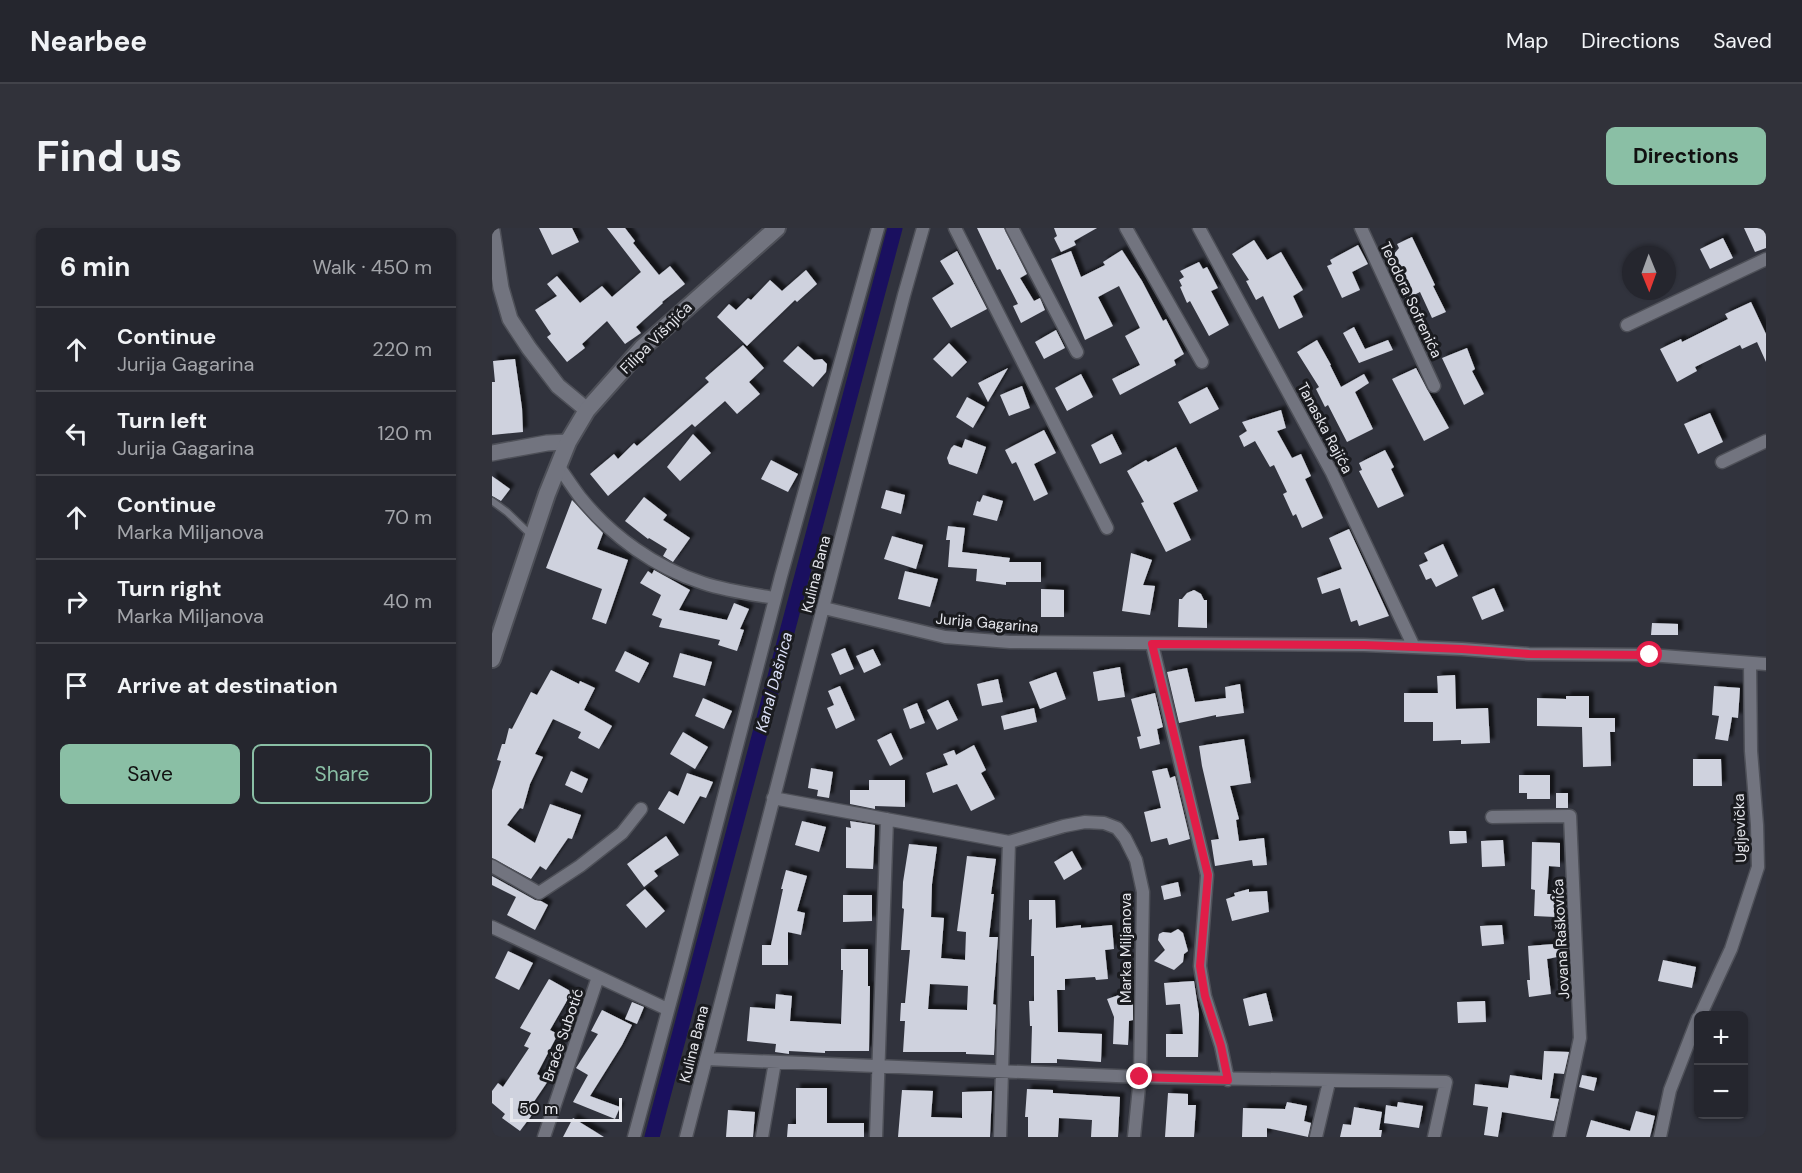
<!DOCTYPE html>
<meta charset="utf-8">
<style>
:root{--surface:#25262e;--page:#31323a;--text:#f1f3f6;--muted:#a3a5aa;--line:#42434a;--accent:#8abfa5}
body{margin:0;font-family:"DM Sans",sans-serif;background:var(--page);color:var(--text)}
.controls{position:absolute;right:18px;bottom:18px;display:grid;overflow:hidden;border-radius:9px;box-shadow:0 2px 4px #0004}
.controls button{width:54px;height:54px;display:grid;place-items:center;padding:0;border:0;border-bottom:2px solid var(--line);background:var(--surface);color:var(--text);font:30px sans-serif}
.compass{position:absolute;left:1130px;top:18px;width:54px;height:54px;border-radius:50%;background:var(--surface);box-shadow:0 2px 4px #0004;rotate:179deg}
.scale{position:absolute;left:18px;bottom:15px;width:112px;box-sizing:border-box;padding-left:6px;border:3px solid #e6e7ed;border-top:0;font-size:16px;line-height:21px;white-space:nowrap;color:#e6e7ed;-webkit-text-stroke:4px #1a1b1f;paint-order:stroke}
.stop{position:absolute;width:18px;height:18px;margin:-14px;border:4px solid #e11d48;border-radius:50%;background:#fff}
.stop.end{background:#e11d48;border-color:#fff;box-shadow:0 2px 6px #0008}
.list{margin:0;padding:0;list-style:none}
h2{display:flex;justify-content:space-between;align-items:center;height:78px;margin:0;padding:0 24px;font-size:26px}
h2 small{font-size:20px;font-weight:400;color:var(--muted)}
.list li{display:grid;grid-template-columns:39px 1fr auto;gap:18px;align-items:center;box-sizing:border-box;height:84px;padding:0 24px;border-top:2px solid var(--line)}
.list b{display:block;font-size:22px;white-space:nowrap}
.list p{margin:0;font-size:20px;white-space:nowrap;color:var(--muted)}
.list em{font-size:20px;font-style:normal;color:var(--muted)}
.actions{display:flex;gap:12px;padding:18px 24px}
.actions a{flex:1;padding:14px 0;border:2px solid var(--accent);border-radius:9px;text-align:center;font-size:21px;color:var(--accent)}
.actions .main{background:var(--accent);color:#111}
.icon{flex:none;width:33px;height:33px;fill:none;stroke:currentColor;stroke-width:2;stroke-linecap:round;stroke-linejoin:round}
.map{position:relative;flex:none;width:1274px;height:909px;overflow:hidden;border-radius:9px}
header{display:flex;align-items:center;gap:36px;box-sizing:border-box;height:84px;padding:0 30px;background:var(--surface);border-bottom:2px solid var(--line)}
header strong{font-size:28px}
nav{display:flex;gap:33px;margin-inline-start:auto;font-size:21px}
.intro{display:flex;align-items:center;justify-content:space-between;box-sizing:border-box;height:144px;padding:0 36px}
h1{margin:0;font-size:42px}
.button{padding:15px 27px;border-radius:9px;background:var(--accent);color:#111;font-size:21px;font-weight:700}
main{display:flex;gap:36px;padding:0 36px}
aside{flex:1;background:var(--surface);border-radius:9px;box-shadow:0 2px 4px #0004}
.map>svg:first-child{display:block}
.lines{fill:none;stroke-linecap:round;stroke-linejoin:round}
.canal{stroke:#1a105f;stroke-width:15}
.building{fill:#cfd2de;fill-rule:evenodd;filter:url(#shadow)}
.service-casing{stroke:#4e5058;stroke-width:9}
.minor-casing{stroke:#4e5058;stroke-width:15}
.tertiary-casing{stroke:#4e5058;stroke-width:18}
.secondary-casing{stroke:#4e5058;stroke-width:20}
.service{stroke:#72747f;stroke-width:6}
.minor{stroke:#72747f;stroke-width:12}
.tertiary{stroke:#72747f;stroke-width:15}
.secondary{stroke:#72747f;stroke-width:16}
.route{stroke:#e11d48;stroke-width:8}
.labels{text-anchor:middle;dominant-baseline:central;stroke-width:6;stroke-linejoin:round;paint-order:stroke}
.street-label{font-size:15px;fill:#e6e7ed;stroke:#1a1b1f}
.water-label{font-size:16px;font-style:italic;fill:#dde1f8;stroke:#1a1b1f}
</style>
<header>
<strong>Nearbee</strong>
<nav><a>Map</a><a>Directions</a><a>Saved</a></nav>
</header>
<div class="intro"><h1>Find us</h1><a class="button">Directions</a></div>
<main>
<aside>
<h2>6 min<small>Walk · 450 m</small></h2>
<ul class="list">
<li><svg class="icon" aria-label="ahead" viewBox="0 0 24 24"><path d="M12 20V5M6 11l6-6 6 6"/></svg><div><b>Continue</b><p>Jurija Gagarina</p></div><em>220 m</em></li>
<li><svg class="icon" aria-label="left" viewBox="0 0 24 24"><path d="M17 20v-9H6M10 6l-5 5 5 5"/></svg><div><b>Turn left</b><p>Jurija Gagarina</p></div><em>120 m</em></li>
<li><svg class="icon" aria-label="ahead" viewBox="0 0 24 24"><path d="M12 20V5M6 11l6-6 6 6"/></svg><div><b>Continue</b><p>Marka Miljanova</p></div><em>70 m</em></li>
<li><svg class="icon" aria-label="right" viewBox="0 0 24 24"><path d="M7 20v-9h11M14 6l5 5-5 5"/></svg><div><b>Turn right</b><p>Marka Miljanova</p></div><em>40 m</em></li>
<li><svg class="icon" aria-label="arrive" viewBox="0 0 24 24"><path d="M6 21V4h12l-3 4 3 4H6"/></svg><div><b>Arrive at destination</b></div></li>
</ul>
<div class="actions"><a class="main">Save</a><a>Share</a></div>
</aside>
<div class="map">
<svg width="1274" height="909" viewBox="0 0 1274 909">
<defs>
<filter id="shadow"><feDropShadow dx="4.5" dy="-4.5" stdDeviation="1.5" flood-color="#0009"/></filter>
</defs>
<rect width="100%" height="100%" fill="#31333d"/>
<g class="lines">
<path class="canal" d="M160 909 403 0"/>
</g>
<path class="building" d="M47 0H80L87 14 60 27Z
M115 0H133L143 13 141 15 167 47 178 38 193 56 170 74 171 75 144 99 149 105 133 116 115 93 90 116 93 120 75 134 55 109 59 106 43 82 65 68 55 56 65 48 88 75 110 58 120 69 149 44Z
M485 0H512L535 46 528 50 542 73 548 70 553 82 529 95 521 78 526 76 508 41 505 42Z
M562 0H605L582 13 584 17 569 24 562 10 565 8Z
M1252 0H1274V20L1263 24Z
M920 9 943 57 941 58 954 84 940 90 928 64 914 71 895 33 902 29V26L907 20 905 16Z
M1231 10 1241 30 1218 41 1208 21Z
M762 12 775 32 789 24 811 62 801 68 811 89 787 101 771 68 764 72 754 53 757 52 740 26Z
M866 17 876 36 860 44 868 62 850 70 835 38 840 36 838 32Z
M630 22 650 53 671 93 674 91 692 126 682 132 684 137 628 167 620 151 648 137 633 108 648 100 627 58 606 69 621 98 593 112 559 31 579 23 589 49 613 37 611 34Z
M465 23 495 81 459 100 440 70 462 56 448 33Z
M707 34 711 41 715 39 726 60 719 63 737 97 717 108 698 73 695 75 688 59 690 58 687 52 692 49 688 43Z
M314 42 325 56 305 74 303 72 255 118 225 89 237 76 244 82 256 70 259 72 278 52 290 63Z
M1259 74 1274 106V134L1265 114 1250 121 1248 117 1203 139 1205 143 1185 154 1168 121 1189 111 1190 114 1236 91 1233 86Z
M862 99 873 121 896 112 901 122 867 135 851 105Z
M564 102 573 120 552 131 543 114Z
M825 112 839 137H838L849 159 872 146 877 155 863 164 881 201 855 214 836 177 833 179 824 161 827 159 805 124Z
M457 115 475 134 460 149 441 131Z
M251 117 272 140 257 154 268 166 245 186 233 173 203 199 200 196 116 268 98 246 122 226 126 231 142 215 145 218 217 154 213 150Z
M306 118 322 132 330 131 335 136 334 144 321 159 291 133Z
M975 120 983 141 980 143 992 166 972 177 950 130Z
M23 131 30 180 31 204 0 207V154H3L1 133Z
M516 140 496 174 486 155Z
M924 140 935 161 957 200 932 213 900 151Z
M589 146 601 169 575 183 563 160Z
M530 158 538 180 517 188 508 167Z
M715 159 727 181 698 196 686 174Z
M475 169 493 179 481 200 464 189Z
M789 182 794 200 785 203 800 230 809 226 819 248 813 251 831 290 810 300 804 286 801 288 791 266 795 264 782 237 778 239 763 213 752 219 747 208 755 203 750 194Z
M1218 185 1231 214 1206 226 1192 196Z
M552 202 564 225 542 236 556 266 542 273 524 234 520 236 513 222Z
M201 206 219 225 188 253 175 239Z
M620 206 630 226 608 236 599 217Z
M473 211 494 219 485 246 457 236 455 230 459 220 462 217 470 220Z
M684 219 706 263 681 275 699 312 674 324 649 275 652 274 635 243 654 232 656 234Z
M893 222 902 239 899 241 912 268 886 280 867 243 870 242 867 235Z
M279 232 306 246 296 264 269 251Z
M0 248 18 261 9 273 0 268Z
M394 262 413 267 409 286 389 280Z
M491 267 511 273 505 293 481 287 485 273 488 274Z
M152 269 175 287 171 292 198 310 181 334 171 328 175 321 157 310 156 311 133 293Z
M80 272 111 305 105 321 136 332 114 396 100 391 110 361 54 340Z
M456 298 473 300 470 324 518 330 517 334H549V354H514V357L484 353 485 341 456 339 458 312H454Z
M857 301 897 388 867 398 865 392 859 394 848 360 830 366 825 350 850 341 837 310Z
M400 308 431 317 424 341 392 331Z
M951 316 966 348 944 359 939 350 934 352 927 337 936 333 932 325Z
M639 325 660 332 651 357 663 358 658 387 630 383Z
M162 342 198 362 187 382 235 392 242 375 257 381 248 401 252 402 245 423 226 417 228 412 167 399 170 391 160 387 169 367 148 355 156 343 160 346Z
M413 343 446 351 438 379 406 371Z
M1002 360 1012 383 990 392 980 369Z
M549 361 572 362V389H549Z
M702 362 709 366 712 372H715V400L686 399 687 371H690L695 365Z
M1160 395 1186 396V407H1159Z
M353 420 362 441 348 447 339 426Z
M381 421 389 437 372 445 364 428Z
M133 423 157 435 147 455 123 443Z
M188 425 220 434 213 458 181 449Z
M628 439 633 469 606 473 601 444Z
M695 440 703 474 734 470 733 459 748 456 752 485 724 489V487L687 495 675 444Z
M59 442 87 456 88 453 103 460 92 482 120 498 107 521 86 510 89 504 61 491 43 526 51 529 38 556 31 581 28 580 15 597 43 615 58 576 89 587 80 611 76 610 54 642 48 638 39 651 0 630V562L9 533 5 532 10 516H13L17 500 20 501 39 464 45 467Z
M564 444 574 471 548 481 537 454Z
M963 447 964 481 996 480 998 515 969 516V512L941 513V494H912V465H946L945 448Z
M506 451 511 474 490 478 485 456Z
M348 458 363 492 344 501 335 480 342 477 336 463Z
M1222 458 1248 460 1246 490 1240 489 1236 513 1223 511 1227 488 1220 487Z
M663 465 671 499 665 501 668 516 648 521 645 509 649 508 639 471Z
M1074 468H1097V490H1123V504H1118L1119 538 1091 539 1090 499 1045 498V470L1074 471Z
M211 470 240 483 232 501 203 488Z
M456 472 466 492 445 502 435 482Z
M425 475 433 495 418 501 411 481Z
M542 480 545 494 512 502 509 488Z
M191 504 216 519 203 541 178 526Z
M399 505 411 531 398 538 385 512Z
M752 511 759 555 738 558 747 591 744 592 747 613 772 610 775 637 761 638 760 632 723 638 719 612 727 611 710 538 707 518Z
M482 517 494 542 489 545 503 571 479 583 465 556 441 565 434 545 456 537 451 526 462 522 464 527Z
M1201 531H1229L1230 558H1201Z
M319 540 341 544 337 570 325 568 326 562 316 560Z
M675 540 678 550 683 548 698 611 677 617 675 610 659 614 652 584 669 580 660 543Z
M79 543 96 551 90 565 73 557Z
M195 545 221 554 214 570 208 568 192 596 166 581 177 563 186 568Z
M1027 547H1058V571H1035V565H1027Z
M377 552H413V579L383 578V581L358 576V562H377Z
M1064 565H1076V580H1064Z
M310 593 334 599 327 624 303 617Z
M358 593 383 597 381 641 354 640V599L359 600Z
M957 603H974L975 615 958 616Z
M174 608 187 627 162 643 166 648 152 659 135 636Z
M1011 612 1013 638 990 639 989 613Z
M1040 614 1068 615V639L1057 638 1055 666H1063V689L1042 688 1043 662 1039 661Z
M417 616 445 619 440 656 439 689 452 690 449 730 473 732 474 704 465 703 475 628 504 631 499 666H502L497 709H506L501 776 504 777 502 827 474 826V824H411L413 793H408L409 775H413L418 722H409L412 681 410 680 411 654ZM438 756 476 758 475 782 436 781Z
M580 623 590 641 572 652 562 634Z
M294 642 315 648 305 683 313 685 309 707 296 704V737H270V717H279L291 661H289Z
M0 648 43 672 49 673 56 677 43 702 15 687 24 669 0 657Z
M686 654 689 668 672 672 669 658Z
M153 661 173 683 154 700 134 677Z
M757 661V664L775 663 777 684 740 693 734 671 743 668 742 665Z
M351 667H380V693L351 694Z
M537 672H563L564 700 589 697V700L620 697 622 721 613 722 616 751 604 752 603 749 573 751V762H565L566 804 610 806 609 834 565 831V835H539L540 798H538L537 773H542V728H539L540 691 537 692Z
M1010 697 1012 716 990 718 988 698Z
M686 701 691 705 696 723 692 726 691 734 682 742 662 733 673 722 666 712 667 706 671 704 679 705Z
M1075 713 1076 727 1055 731 1059 766 1037 769 1035 752H1038L1036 718 1062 716V715Z
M349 721H376V758H378L377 823H333V825L297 823V826L283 824 284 816 255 813 258 779 283 781 284 766 300 768 298 793 349 796 351 742H349Z
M16 723 41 735 27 762 3 750Z
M1171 732 1204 739 1200 760 1166 753Z
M57 751 80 764 58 802 66 806 45 846 56 853 37 881 42 884 28 903 10 890 13 886 0 875V863L6 855 11 859 37 820 32 818 39 805 28 800Z
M702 753 707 786 706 829H674V806H691L688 776 674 777 672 755Z
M636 764 641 776V792L637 793 636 817 621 816 622 789 615 771Z
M774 765 781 793 757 798 751 771Z
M993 773 994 794 966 795 965 774Z
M140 774 152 779 145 796 133 791Z
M110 782 140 797 130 817 98 868 128 879 123 891 81 874 96 847 84 840 106 806 99 803Z
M1052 823 1077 824 1072 846 1062 845 1058 870 1067 871 1062 893 1010 884 1006 909 992 907 996 879 981 877 983 856 1016 860 1018 847 1050 852Z
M1090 847 1105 850 1102 863 1087 859Z
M304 860H335V895H372V909H295L296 896H304Z
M535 861 561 862V865L628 869 626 909H599L600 892 567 890 566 909H536V889H533Z
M410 862 441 863 439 889 470 890V864L500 863 498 909H406Z
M676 865 696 866V877H704L702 909H673Z
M795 874 815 878 812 893 819 895 816 909 775 900V909H750L751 880 793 881Z
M906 874 931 878 927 900 892 895 894 877 905 879Z
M862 879 890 884 887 902H890L889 909H848L851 896 859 897Z
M236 882 263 884 261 909H234Z
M1144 883 1163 888 1158 909H1094L1099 892 1138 903Z
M81 890 112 909H71Z"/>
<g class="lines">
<defs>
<path id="service" d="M0 273 15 284 40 308"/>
<path id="minor" d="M463 0 615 300
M520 0 585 124
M634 0 710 134
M707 0 840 245 922 419
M869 0 942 158
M1135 97 1274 31
M1230 234 1274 213
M67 239C74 249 81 260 88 269 119 308 164 340 211 355 235 363 259 366 283 370
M332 380 453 409 518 414 872 417 970 421 1037 426 1158 427 1274 436
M660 416 715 647 708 738 713 768 729 818 736 852
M281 570 517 614 572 598 593 594 612 595 625 600 633 610 644 632 651 664 648 849 642 909
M1000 589 1078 588 1088 810 1067 909
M0 638 47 665 88 638 130 605 149 581
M0 699 175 781
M1208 788 1239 721 1266 639 1265 597 1259 523 1258 436
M214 831 648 849 954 854 942 909
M52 909 106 749
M142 909 188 738 289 348 386 0
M194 909 412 67 431 0
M270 909 283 834
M384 909 395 591
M508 909 517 614
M824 909 837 854
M1168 909 1178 862 1206 790"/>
<path id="tertiary" d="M0 3 9 60 18 91 37 120 66 158 95 182
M0 225 55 215 76 214"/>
<path id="secondary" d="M0 431 55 266 76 214 95 182 150 120 285 0"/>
</defs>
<use href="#service" class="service-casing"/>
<use href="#minor" class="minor-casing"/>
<use href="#tertiary" class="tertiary-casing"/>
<use href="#secondary" class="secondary-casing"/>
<use href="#service" class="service"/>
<use href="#minor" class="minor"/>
<use href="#tertiary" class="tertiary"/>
<use href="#secondary" class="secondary"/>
</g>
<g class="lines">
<path class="route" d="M648 849 736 852 729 818 713 768 708 738 716 647 660 416 872 417 970 421 1037 426 1158 427"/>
</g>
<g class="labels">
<g class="street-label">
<text transform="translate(919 72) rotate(65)">Teodora Sofrenića</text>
<text transform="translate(164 110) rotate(-45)">Filipa Višnjića</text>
<text transform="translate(833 200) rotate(62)">Tanaska Rajića</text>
<text transform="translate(324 346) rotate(-76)">Kulina Bana</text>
<text transform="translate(495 395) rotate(5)">Jurija Gagarina</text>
<text transform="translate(1248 600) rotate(-92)">Ugljevička</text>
<text transform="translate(1069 711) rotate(-93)">Jovana Raškovića</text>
<text transform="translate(634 720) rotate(-90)">Marka Miljanova</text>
<text transform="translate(71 807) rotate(-71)">Braće Subotić</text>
<text transform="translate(202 816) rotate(-76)">Kulina Bana</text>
</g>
<g class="water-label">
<text transform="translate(282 454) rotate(-75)">Kanal Dašnica</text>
</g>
</g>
</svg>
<div class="controls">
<button>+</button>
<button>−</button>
</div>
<svg class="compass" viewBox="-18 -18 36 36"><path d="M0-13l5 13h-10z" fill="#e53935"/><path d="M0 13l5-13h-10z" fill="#a3a5aa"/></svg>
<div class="scale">50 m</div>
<div class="stop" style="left:1158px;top:427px"></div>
<div class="stop end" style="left:648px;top:849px"></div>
</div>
</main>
